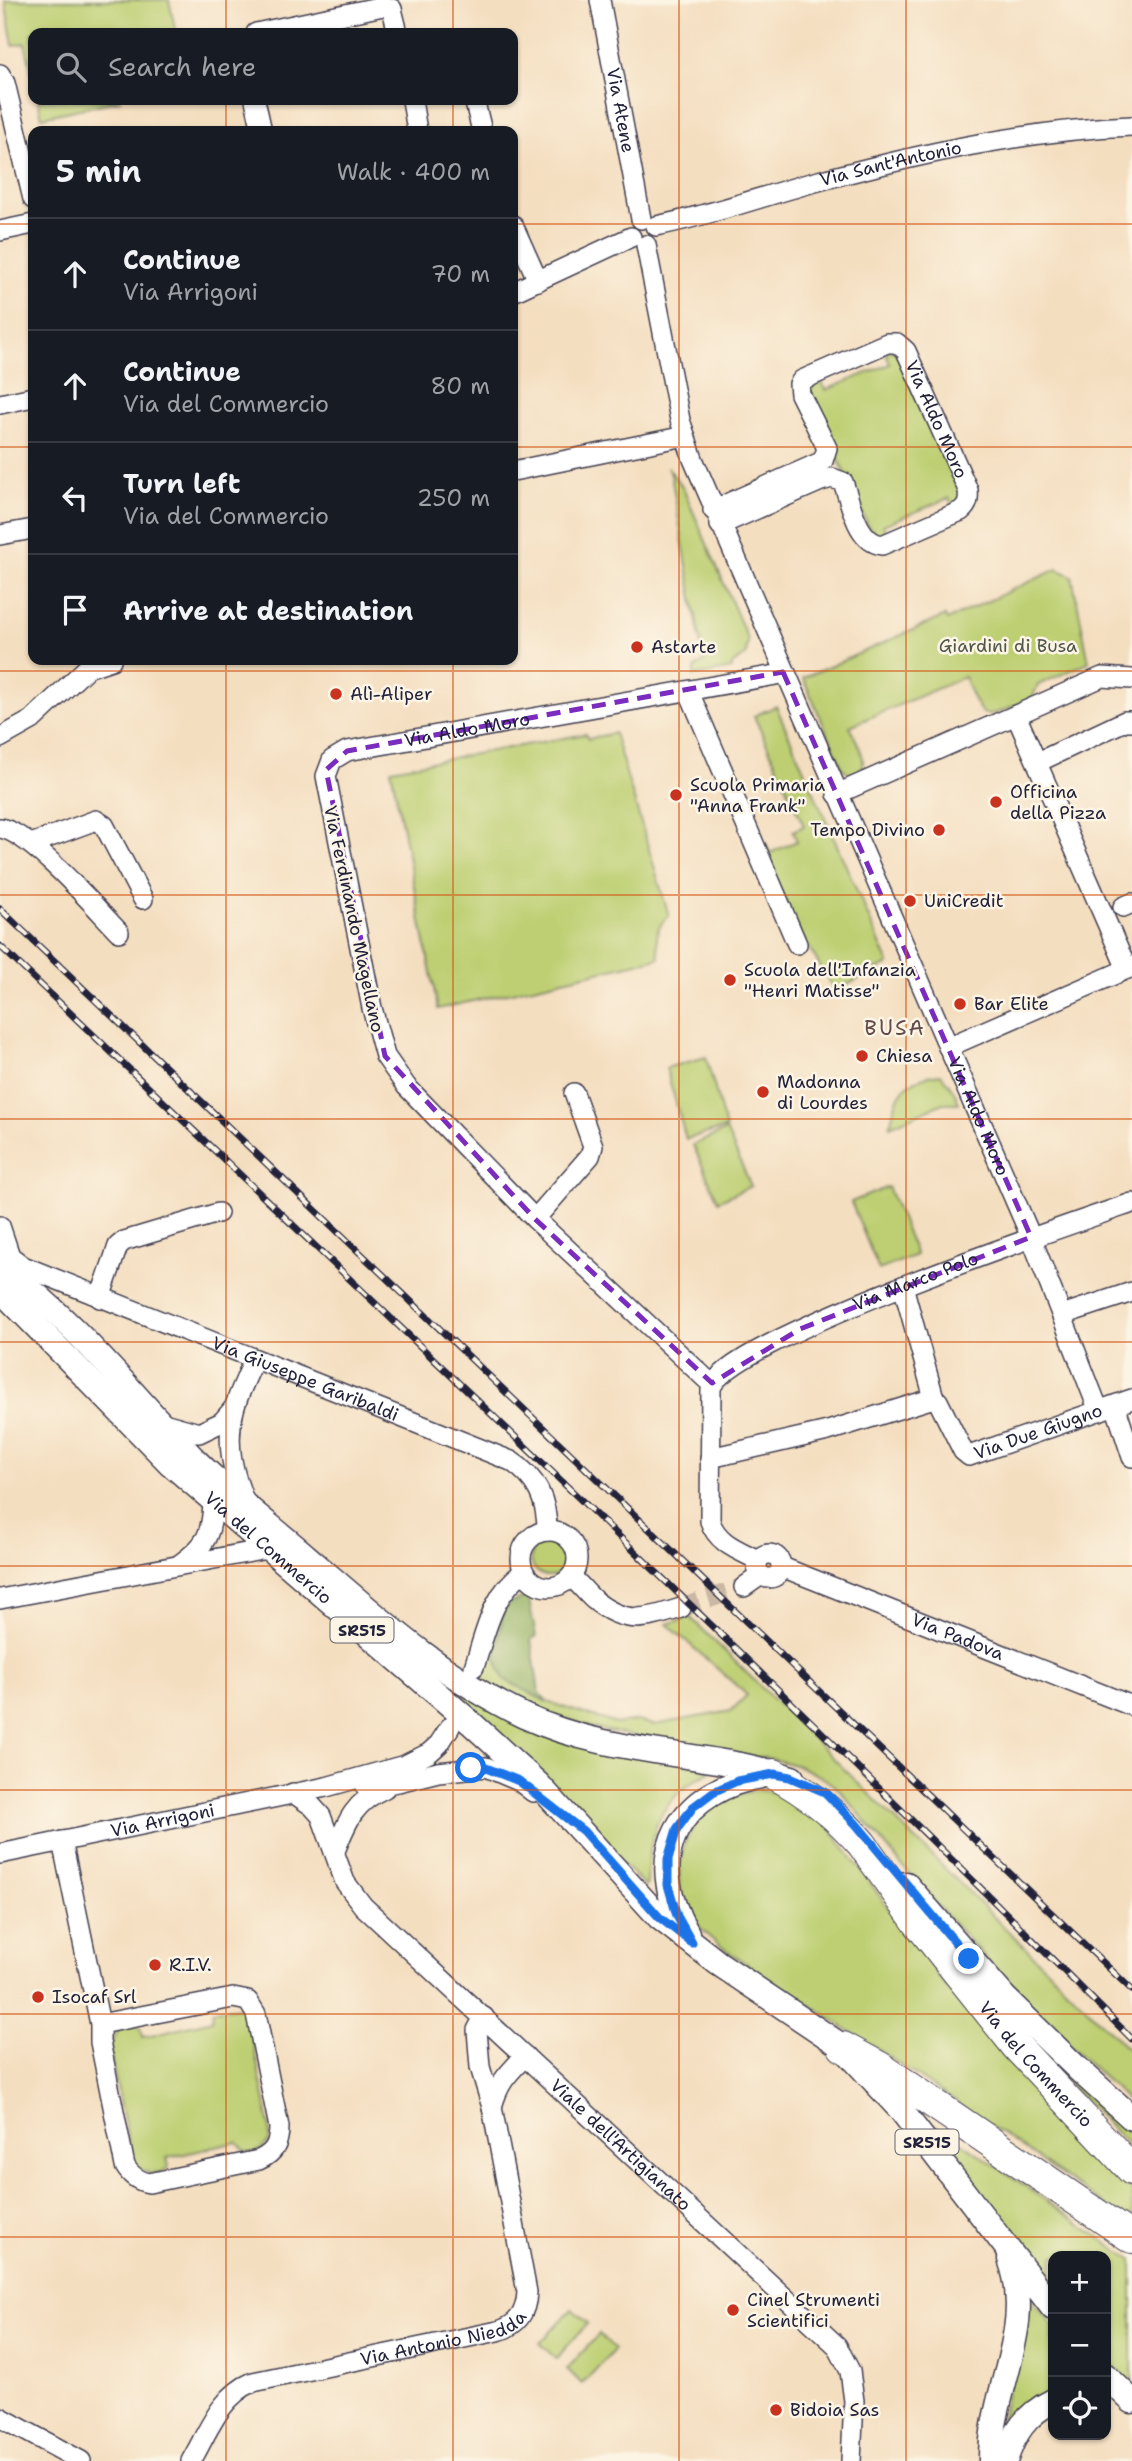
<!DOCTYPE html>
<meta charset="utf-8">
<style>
:root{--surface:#171b24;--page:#20242c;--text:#f1f3f6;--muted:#9ea1a6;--line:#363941}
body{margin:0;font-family:"Shantell Sans",sans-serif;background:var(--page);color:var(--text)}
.controls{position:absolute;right:21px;bottom:21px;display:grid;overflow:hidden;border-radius:14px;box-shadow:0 2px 5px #0004}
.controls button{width:63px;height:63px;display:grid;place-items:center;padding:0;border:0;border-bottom:2px solid var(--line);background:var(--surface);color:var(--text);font:35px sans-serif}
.stop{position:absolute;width:21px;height:21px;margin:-16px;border:5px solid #1a73e8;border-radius:50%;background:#fff}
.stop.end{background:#1a73e8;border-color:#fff;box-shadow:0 2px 7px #0008}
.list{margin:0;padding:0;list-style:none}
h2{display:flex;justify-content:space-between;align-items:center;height:91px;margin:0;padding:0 28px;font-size:30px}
h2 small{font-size:23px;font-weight:400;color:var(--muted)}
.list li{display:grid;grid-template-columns:46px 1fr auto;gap:21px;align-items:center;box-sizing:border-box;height:112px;padding:0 28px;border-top:2px solid var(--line)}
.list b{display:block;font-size:26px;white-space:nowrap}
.list p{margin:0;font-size:23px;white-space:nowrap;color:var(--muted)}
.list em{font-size:23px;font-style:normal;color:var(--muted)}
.icon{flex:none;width:38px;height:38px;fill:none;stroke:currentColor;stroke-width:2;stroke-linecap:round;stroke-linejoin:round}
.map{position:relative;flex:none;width:1132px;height:2461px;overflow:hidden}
.search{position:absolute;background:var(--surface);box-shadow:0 2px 5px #0004;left:28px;top:28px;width:490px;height:77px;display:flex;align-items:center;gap:18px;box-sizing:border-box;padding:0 24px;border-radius:14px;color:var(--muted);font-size:26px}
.panel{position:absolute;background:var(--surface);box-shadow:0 2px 5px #0004;left:28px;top:126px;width:490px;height:539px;border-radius:14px}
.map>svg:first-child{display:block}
.green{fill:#bdcf72;stroke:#707856;stroke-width:2}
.forest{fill:#96b264;stroke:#5c6a50;stroke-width:2}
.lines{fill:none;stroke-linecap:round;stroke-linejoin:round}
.minor-tunnel{stroke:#cab8a5;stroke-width:19;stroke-dasharray:19 10;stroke-linecap:butt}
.minor-casing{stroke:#423e4f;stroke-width:22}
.major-casing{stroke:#423e4f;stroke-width:27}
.highway-casing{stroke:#423e4f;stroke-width:32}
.minor{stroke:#fff;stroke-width:19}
.major{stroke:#fff;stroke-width:24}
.highway{stroke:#fff;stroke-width:30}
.rail-casing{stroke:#22223b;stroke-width:7}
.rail{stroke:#fcf5e5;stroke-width:4.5;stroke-dasharray:13;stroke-linecap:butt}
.route{stroke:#1a73e8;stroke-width:9}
.marked{fill:none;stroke:#7b2cbf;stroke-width:5;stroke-dasharray:14 9;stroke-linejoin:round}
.grid{fill:none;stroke:#d45411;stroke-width:2;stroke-opacity:0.55}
.poi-dot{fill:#c8321e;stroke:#fcf5e5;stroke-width:2.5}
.labels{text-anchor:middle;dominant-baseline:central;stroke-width:5;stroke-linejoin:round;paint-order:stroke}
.shield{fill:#fcf5e5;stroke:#63616e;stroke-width:2}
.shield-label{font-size:16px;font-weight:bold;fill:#22223b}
.street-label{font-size:18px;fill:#22223b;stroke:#fcf5e5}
.park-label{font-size:18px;fill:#50564c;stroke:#fcf5e5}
.poi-label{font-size:18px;fill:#22223b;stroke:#fcf5e5;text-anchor:start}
.quarter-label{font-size:21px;letter-spacing:2px;fill:#644a4a;stroke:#fcf5e5}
</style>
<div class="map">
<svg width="1132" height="2461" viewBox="0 0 1132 2461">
<rect width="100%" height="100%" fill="#fcf5e5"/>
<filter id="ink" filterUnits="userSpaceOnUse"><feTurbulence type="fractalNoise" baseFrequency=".0143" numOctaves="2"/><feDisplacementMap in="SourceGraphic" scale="14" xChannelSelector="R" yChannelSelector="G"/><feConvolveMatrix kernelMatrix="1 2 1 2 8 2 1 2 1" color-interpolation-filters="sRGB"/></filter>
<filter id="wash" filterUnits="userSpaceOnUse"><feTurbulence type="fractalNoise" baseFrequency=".00686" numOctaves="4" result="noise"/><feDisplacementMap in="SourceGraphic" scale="28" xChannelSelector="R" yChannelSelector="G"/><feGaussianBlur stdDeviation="1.57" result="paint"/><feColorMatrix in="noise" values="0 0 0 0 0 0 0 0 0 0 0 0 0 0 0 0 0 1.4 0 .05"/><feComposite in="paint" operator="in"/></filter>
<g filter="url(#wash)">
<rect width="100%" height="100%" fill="#f4dec0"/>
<path class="green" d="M5 0H169L176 33H33V78L25 43 13 45Z
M38 100H121L42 117Z
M885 351H896L962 494 954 508 949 498 883 525 887 536 881 537 869 528 810 396V391L820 379 826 390 890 364Z
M667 466 683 488 748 640 746 655 732 665V669L694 676 695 668 704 662 671 475Z
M1057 569 1072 576 1089 662 1038 685 1032 698C1022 702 991 719 983 713 974 706 969 687 964 677L850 726C855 742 875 766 853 775L843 769 803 678 945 616 947 620Z
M776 706 889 964 835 991 796 926 762 848 766 844 770 853 797 841 793 831 804 826 754 716Z
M614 733 669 916C653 928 657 940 659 958L438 1009 391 769 586 734 588 739Z
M706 1057 726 1128 686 1139 666 1068Z
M941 1074 954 1091 959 1103H943L890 1126C897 1092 903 1078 941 1074Z
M726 1130 751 1186 718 1201 693 1145Z
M888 1187 916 1255 879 1270 851 1202Z
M531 1558a18 18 0 1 1 36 0a18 18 0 1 1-36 0Z
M504 1606 496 1658 504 1679 547 1702 617 1724 637 1721 654 1725 731 1711 747 1695 667 1624 690 1617 1132 2053V2105L1017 1994 910 1875 840 1790 822 1777 799 1766 772 1759 706 1750 592 1728 542 1711 477 1679Z
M418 1666 451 1688 706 1769 710 1772C660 1797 648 1830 647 1884L645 1886Z
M757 1790 781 1793 819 1813 947 1988 1021 2075 1132 2190V2224C1038 2158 944 2093 848 2030 820 2011 792 1993 764 1975 739 1959 707 1941 690 1915 668 1879 681 1826 717 1804 730 1796 743 1793 757 1790Z
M240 2007 247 2014 270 2127 269 2142 256 2153 246 2152 237 2142 167 2158 169 2167C156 2177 143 2174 133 2163L109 2048 119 2029 135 2025 140 2027 143 2037 212 2020 213 2010Z
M1020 2028 1132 2134V2149L1022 2035Z
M925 2121 950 2134 1132 2260V2387L1106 2357V2256H1053V2287Z
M1028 2294 1053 2326V2392L998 2435Z
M572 2309 588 2323 556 2359 540 2343Z
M599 2334 615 2349 582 2384 567 2369Z"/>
<path class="forest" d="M525 1597 529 1600 536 1637 531 1639 539 1692 547 1702 504 1679 496 1658 504 1606Z"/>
</g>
<g filter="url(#ink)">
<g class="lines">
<path class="minor-tunnel" d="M681 1608 744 1587"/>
<defs>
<g id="minor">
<path id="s1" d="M600 0 641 219"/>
<path d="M256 33 383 6 392 9 398 33"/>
<path d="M0 74 5 83 33 199"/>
<path d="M255 100 262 131"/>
<path d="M412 100 417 131"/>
<path d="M475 103 482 131"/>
<path d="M513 225 538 281"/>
<path id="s2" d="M656 226C708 216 760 197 811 183 915 155 1024 130 1132 126"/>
<path d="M0 231 33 224"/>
<path id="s3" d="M646 245 680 420 693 459 1031 1237 1099 1411"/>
<path d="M513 292 631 237"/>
<path d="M0 404 33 397"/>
<path d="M513 471 685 436"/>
<path id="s4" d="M713 510 823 461 827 448 800 394 799 384 802 380 887 343H897L906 351 968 490C969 500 968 505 961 511L882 545C857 542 851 503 843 482L832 478 821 481 720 525"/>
<path d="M0 535 33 529"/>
<path d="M689 692 797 944"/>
<path d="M1016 715 1102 677 1132 679"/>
<path d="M0 738 32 720 87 668 111 660"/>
<path d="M1038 762 1125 721H1132"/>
<path d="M837 794 1016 715 1127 969 1132 966"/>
<path d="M0 828C29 831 96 908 119 932"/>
<path d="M31 844 96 820 104 825 143 899"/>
<path d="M1123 907 1132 903"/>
<path d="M948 1047 1127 969"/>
<path d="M535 1219 590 1156 593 1146 574 1093"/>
<path id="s5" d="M0 1226 10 1256 23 1266 511 1461C537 1478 547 1500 547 1531"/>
<path d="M903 1286 934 1398"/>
<path d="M100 1298 118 1246 124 1241 218 1213"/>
<path d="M1062 1315 1132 1292"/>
<path id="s6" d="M712 1383 705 1378 535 1219 406 1086 385 1056 372 1008 326 776 332 760 347 751 776 675 783 672"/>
<path d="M1115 1405 1132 1457"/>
<path d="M160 1422 199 1433 222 1422 234 1408"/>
<path id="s7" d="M710 1458 828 1431 934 1398 938 1401 963 1451 969 1456 1132 1399"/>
<path d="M246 1505C233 1474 225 1444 234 1410 238 1393 248 1376 254 1359"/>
<circle cx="549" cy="1559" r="28"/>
<circle cx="769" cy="1566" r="12"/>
<path id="s8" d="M758 1560C738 1550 717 1543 710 1521L711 1388C726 1340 1071 1224 1132 1203"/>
<path d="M180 1564C206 1546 212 1534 213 1502"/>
<path id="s9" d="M782 1567 1132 1706"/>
<path d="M571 1577C580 1584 586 1593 594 1600 626 1626 646 1619 681 1608"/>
<path d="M744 1587 761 1575"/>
<path d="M0 1599 267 1549"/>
<path d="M474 1667C486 1632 492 1593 524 1572"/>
<path d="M366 1787 398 1782 438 1772 486 1767 519 1781 533 1792"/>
<path id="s10" d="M293 1793 312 1806 321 1816 345 1882 363 1906 837 2346 850 2371 854 2401 851 2461"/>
<path d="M62 1841 100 2024V2042L125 2166C131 2176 138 2181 149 2183L259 2160C274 2153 279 2144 279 2127L256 2014 248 2001 233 1998 100 2024"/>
<path d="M335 1851C347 1821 354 1802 385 1788"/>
<path id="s11" d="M0 1854 326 1787 405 1765 429 1753 439 1744 450 1727"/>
<path d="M492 2107C499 2081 508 2074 525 2056"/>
<path d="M0 2417 81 2461"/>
<path id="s12" d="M191 2461C208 2432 220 2396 253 2382L498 2331C518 2325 526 2313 527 2292L492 2107 480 2067 477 2030 484 2017"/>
</g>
<g id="major">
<path d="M0 1266C72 1317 134 1397 195 1460 230 1495 270 1525 307 1557 376 1616 442 1677 524 1716 591 1747 664 1751 735 1764 754 1767 773 1773 792 1778"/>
<path id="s13" d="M0 1289 171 1464 471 1723 538 1784 659 1917 718 1963 843 2047 901 2110 1053 2308"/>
<path d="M906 1884 1005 1998 1077 2068 1132 2118"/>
<path d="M687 1933C641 1854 679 1789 767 1775"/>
<path d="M1106 2376 1132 2401"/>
<path d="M991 2461C990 2390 1036 2329 1010 2259"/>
<path d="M1005 2461C1014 2433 1026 2414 1053 2401"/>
</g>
<g id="highway">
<path id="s14" d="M774 1774C809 1793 836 1814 862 1844L919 1924 1017 2047 1132 2170"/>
<path d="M843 2047 880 2067 1132 2238"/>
</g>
</defs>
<use href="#minor" class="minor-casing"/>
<use href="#major" class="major-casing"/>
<use href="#highway" class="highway-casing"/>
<use href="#minor" class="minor"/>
<use href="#major" class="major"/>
<use href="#highway" class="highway"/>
<defs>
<path id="rail" d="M0 909 1132 1990
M0 946C379 1308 762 1667 1132 2039"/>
</defs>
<use href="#rail" class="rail-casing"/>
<use href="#rail" class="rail"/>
</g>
</g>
<g class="lines" filter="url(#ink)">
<path class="route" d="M471 1768H486L519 1781 583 1831 659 1917 692 1943 677 1916 668 1885V1859L677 1829 693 1807 713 1792 737 1781 774 1774 790 1777 825 1792 856 1824 969 1959"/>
</g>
<path class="marked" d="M783 672 1031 1237 800 1329 712 1383 535 1219 385 1056 326 770 347 751Z"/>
<path class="grid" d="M226 0V33M453 0V33M679 0V2461M906 0V2461M226 100V131M453 100V131M0 224H33M513 224H1132M0 447H33M513 447H1132M226 660V2461M453 660V2461M0 671H1132M0 895H1132M0 1119H1132M0 1342H1132M0 1566H1132M0 1790H1132M0 2014H1132M0 2237H1132"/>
<g class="poi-dot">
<circle cx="637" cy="647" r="7"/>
<circle cx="336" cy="694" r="7"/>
<circle cx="676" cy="795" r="7"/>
<circle cx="996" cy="802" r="7"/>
<circle cx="939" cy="830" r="7"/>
<circle cx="910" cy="901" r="7"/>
<circle cx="730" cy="980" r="7"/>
<circle cx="960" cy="1004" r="7"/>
<circle cx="862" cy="1056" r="7"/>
<circle cx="763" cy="1092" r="7"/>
<circle cx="155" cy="1965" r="7"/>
<circle cx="38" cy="1997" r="7"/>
<circle cx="733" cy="2310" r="7"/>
<circle cx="776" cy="2410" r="7"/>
</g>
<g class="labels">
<g class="shield">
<rect x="330.5" y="1617.5" width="63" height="25" rx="5"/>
<rect x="895.5" y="2129.5" width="63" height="25" rx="5"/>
</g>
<g class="shield-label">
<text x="362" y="1630">SR515</text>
<text x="927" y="2142">SR515</text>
</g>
<g class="street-label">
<text stroke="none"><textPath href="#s1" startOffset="112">Via Atene</textPath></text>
<text stroke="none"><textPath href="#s2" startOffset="243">Via Sant'Antonio</textPath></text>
<text stroke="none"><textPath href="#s4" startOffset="399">Via Aldo Moro</textPath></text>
<text stroke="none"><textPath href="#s6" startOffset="906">Via Aldo Moro</textPath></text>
<text transform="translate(354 919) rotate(78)">Via Ferdinando Magellano</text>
<text stroke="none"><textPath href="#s3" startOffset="936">Via Aldo Moro</textPath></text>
<text stroke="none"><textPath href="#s8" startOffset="430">Via Marco Polo</textPath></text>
<text stroke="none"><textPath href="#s5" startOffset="352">Via Giuseppe Garibaldi</textPath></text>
<text stroke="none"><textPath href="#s7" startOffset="374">Via Due Giugno</textPath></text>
<text stroke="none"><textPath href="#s13" startOffset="373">Via del Commercio</textPath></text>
<text stroke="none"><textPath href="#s9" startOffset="189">Via Padova</textPath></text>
<text stroke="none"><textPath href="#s11" startOffset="166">Via Arrigoni</textPath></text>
<text stroke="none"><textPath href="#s14" startOffset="394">Via del Commercio</textPath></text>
<text stroke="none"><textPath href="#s10" startOffset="488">Viale dell'Artigianato</textPath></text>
<text stroke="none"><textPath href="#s12" startOffset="298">Via Antonio Niedda</textPath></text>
</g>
<g class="park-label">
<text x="1008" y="646">Giardini di Busa</text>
</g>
<g class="poi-label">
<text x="651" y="647">Astarte</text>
<text x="350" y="694">Alì-Aliper</text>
<text x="690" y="785">Scuola Primaria<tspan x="690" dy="21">"Anna Frank"</tspan></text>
<text x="1010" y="792">Officina<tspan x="1010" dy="21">della Pizza</tspan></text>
<text x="925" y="830" text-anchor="end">Tempo Divino</text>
<text x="924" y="901">UniCredit</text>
<text x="744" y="970">Scuola dell'Infanzia<tspan x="744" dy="21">"Henri Matisse"</tspan></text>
<text x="974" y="1004">Bar Elite</text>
<text x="876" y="1056">Chiesa</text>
<text x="777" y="1082">Madonna<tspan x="777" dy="21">di Lourdes</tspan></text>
<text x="169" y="1965">R.I.V.</text>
<text x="52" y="1997">Isocaf Srl</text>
<text x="747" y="2300">Cinel Strumenti<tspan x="747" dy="21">Scientifici</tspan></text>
<text x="790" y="2410">Bidoia Sas</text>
</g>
<g class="quarter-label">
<text x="895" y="1028">BUSA</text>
</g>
</g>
</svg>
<div class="controls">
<button>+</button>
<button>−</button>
<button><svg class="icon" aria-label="locate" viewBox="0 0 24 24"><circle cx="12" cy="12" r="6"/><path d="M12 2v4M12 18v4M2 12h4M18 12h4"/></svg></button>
</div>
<div class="stop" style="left:471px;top:1768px"></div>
<div class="stop end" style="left:969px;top:1959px"></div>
<div class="search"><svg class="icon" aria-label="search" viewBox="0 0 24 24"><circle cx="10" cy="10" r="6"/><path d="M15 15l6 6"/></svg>Search here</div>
<section class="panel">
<h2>5 min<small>Walk · 400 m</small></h2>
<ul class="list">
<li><svg class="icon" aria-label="ahead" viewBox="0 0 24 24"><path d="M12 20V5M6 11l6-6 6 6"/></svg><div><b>Continue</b><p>Via Arrigoni</p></div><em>70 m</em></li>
<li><svg class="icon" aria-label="ahead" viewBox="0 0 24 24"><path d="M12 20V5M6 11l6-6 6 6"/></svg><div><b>Continue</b><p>Via del Commercio</p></div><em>80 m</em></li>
<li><svg class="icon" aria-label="left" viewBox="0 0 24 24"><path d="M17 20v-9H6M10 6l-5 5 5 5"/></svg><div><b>Turn left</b><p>Via del Commercio</p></div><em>250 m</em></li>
<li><svg class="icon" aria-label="arrive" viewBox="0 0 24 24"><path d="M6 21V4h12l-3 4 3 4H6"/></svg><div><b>Arrive at destination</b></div></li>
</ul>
</section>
</div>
